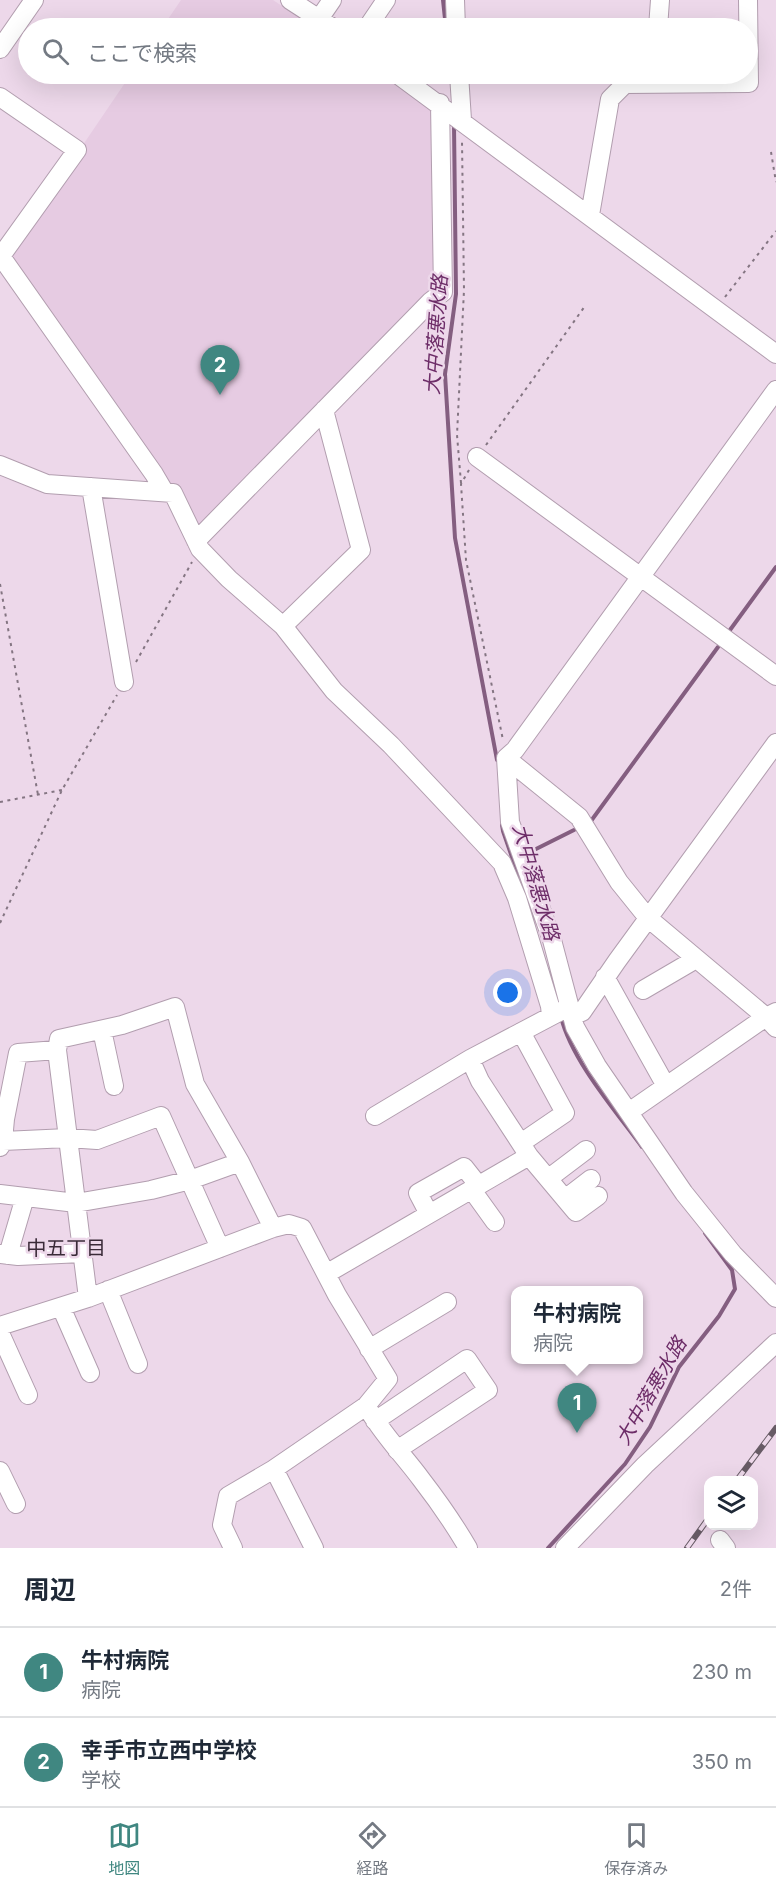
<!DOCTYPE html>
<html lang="ja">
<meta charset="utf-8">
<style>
:root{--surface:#fff;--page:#f2f2f3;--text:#1f2937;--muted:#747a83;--line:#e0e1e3;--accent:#408781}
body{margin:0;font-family:Inter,"Noto Sans JP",sans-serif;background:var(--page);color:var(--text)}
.controls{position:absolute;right:18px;bottom:18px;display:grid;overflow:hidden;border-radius:12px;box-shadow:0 6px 24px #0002}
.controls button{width:54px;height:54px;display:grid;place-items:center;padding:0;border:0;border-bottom:2px solid var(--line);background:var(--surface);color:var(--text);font:30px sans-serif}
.you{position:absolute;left:508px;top:993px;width:21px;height:21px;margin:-15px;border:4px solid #fff;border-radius:50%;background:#1a73e8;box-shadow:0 0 0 9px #1a73e833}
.badge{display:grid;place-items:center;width:39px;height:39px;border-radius:50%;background:var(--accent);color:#fff;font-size:20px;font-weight:700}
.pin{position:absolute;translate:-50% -50px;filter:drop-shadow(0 2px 3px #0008)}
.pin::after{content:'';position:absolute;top:32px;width:21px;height:18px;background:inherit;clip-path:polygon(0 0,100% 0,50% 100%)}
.popup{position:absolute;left:511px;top:1286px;width:132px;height:78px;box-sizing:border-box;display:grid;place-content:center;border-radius:12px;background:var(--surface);filter:drop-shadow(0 2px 4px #0005);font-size:20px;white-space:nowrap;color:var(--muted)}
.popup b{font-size:22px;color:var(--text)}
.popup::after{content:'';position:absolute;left:50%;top:100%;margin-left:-12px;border:12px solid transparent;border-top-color:var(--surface)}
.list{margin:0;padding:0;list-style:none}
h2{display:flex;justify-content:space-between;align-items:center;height:78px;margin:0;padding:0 24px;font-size:26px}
h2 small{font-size:20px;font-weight:400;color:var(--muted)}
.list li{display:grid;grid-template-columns:39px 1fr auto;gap:18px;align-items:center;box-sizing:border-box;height:90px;padding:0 24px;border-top:2px solid var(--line)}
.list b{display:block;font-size:22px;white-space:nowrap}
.list p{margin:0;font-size:20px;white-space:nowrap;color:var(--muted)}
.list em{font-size:20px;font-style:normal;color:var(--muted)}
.icon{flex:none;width:33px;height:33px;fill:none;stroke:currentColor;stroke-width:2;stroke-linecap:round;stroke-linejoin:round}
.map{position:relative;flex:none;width:776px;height:1548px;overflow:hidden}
.search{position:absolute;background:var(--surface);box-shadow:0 6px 24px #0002;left:18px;right:18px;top:18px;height:66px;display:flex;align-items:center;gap:15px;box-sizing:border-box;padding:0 21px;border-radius:33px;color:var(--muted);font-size:22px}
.sheet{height:258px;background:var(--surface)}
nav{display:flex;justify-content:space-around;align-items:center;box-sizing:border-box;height:84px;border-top:2px solid var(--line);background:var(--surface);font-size:16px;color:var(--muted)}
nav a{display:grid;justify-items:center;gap:3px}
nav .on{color:var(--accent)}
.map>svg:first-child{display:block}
.built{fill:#e6cbe2}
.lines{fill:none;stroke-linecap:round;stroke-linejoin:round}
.stream{stroke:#845e80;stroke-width:4}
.minor-casing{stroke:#b29eaf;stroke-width:20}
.path{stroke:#847582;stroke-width:2;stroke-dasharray:3 4.5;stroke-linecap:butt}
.minor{stroke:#fff;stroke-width:18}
.rail-casing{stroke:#675b65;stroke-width:6}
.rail{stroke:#edd8ea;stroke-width:4;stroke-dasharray:11;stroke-linecap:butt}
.labels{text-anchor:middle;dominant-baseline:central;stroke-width:5;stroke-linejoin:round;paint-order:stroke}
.water-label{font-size:20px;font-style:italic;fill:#6d2d68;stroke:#edd8ea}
.neighbourhood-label{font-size:20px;fill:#3a2a38;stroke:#edd8ea}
</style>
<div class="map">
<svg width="776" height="1548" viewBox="0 0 776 1548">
<rect width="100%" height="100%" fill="#edd8ea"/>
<path class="built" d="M181 0H273L315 28H162Z
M131 74H381L435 110 440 284 199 533 173 489 13 259 11 251Z"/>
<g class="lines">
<path class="stream" d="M443 0 446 28
M454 125 456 294 445 374 455 538 497 760
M730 630 776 567
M591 821 718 647
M502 825 503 831 523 889
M534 850 574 830
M561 1017C572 1061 615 1110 642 1147
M548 1548 625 1464 650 1427 679 1367 719 1316 735 1289 732 1270 705 1233"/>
<defs>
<path id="minor" d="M290 0 333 28
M455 0 456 28
M319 19 332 0
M367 28 386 0
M658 28 660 0
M0 49 34 0
M397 74 776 354
M459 74 462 120
M624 84 749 83 748 0
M0 97 77 150 1 256
M590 215 610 99 632 77
M0 255 154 474 164 491
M776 390 515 750 506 758 579 817 619 882 648 918 766 1017 776 1028
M477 457 776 676
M0 465 47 484 173 493 200 549 229 579 283 626 334 691 391 745 502 863 517 898 550 1006 551 1016
M91 487 124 682
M196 541 430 302 443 292 440 103
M283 626 361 550 324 410
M506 758 510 822 552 940 575 1027 597 1066 684 1193 733 1254 776 1298
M605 977 666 1086
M643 990 696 959
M572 1016 582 1012 617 961 776 743
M102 1030 114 1086
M57 1050 59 1039 122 1025 175 1007 195 1084 240 1162 273 1228
M629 1112 766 1017 776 1012
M375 1116 470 1059
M3 1141 68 1138 97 1140 161 1116 220 1248
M521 1143 565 1113 521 1032
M0 1147 3 1141 5 1119 18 1053 57 1050 88 1298
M529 1156 576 1212 598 1196
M549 1178 586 1150
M472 1190 495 1222
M0 1194 76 1203 151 1190 190 1180 240 1162
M565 1199 591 1179
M429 1214 418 1193 464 1167 479 1186
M0 1254 18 1256 82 1253
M8 1255 25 1197
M326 1274 529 1156 480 1081 470 1059 561 1011
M108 1290 138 1364
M61 1307 90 1373
M0 1326 88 1298 273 1228 289 1224 302 1228 337 1295 388 1379 366 1406 274 1469 314 1548
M0 1333 28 1395
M369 1349 447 1302
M370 1412C385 1437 404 1456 421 1479 438 1501 454 1524 468 1548
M375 1421 467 1359 488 1390 397 1450
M0 1471 16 1504
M720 1540 726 1548
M233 1548 222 1525 228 1496 274 1469
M565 1548 645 1465 776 1343"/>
</defs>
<use href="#minor" class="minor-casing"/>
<path class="path" d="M771 152 776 182
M725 297 776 231
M486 445 585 306
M469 470 461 484 466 560 503 740
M461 483 457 435 464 290 462 141
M0 584 38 795
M136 662 192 562
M0 802 62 790
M0 923 62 790 117 695"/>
<use href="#minor" class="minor"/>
<defs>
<path id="rail" d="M737 1480 776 1428
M687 1548 708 1519"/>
</defs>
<use href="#rail" class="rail-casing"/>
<use href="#rail" class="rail"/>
</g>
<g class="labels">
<g class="water-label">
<text transform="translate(436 335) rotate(-86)">大中落悪水路</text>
<text transform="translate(536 882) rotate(74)">大中落悪水路</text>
<text transform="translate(651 1391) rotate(-60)">大中落悪水路</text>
</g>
<g class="neighbourhood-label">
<text x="66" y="1248">中五丁目</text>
</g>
</g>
</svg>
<div class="controls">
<button><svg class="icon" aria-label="layers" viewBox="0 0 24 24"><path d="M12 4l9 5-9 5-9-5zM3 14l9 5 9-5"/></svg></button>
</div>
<div class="you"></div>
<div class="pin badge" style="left:577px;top:1433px">1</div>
<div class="popup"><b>牛村病院</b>病院</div>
<div class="pin badge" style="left:220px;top:395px">2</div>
<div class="search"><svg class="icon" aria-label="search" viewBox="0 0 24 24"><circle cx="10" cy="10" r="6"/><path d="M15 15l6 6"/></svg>ここで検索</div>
</div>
<section class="sheet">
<h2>周辺<small>2件</small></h2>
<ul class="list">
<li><span class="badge">1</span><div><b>牛村病院</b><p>病院</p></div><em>230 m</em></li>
<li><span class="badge">2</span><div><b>幸手市立西中学校</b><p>学校</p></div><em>350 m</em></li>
</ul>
</section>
<nav>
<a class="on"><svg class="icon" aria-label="map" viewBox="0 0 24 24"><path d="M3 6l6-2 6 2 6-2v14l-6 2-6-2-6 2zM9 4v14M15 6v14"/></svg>地図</a>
<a><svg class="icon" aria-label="directions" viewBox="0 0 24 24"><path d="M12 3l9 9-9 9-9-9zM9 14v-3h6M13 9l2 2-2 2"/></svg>経路</a>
<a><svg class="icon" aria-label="saved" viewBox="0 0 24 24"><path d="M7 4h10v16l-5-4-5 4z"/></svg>保存済み</a>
</nav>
